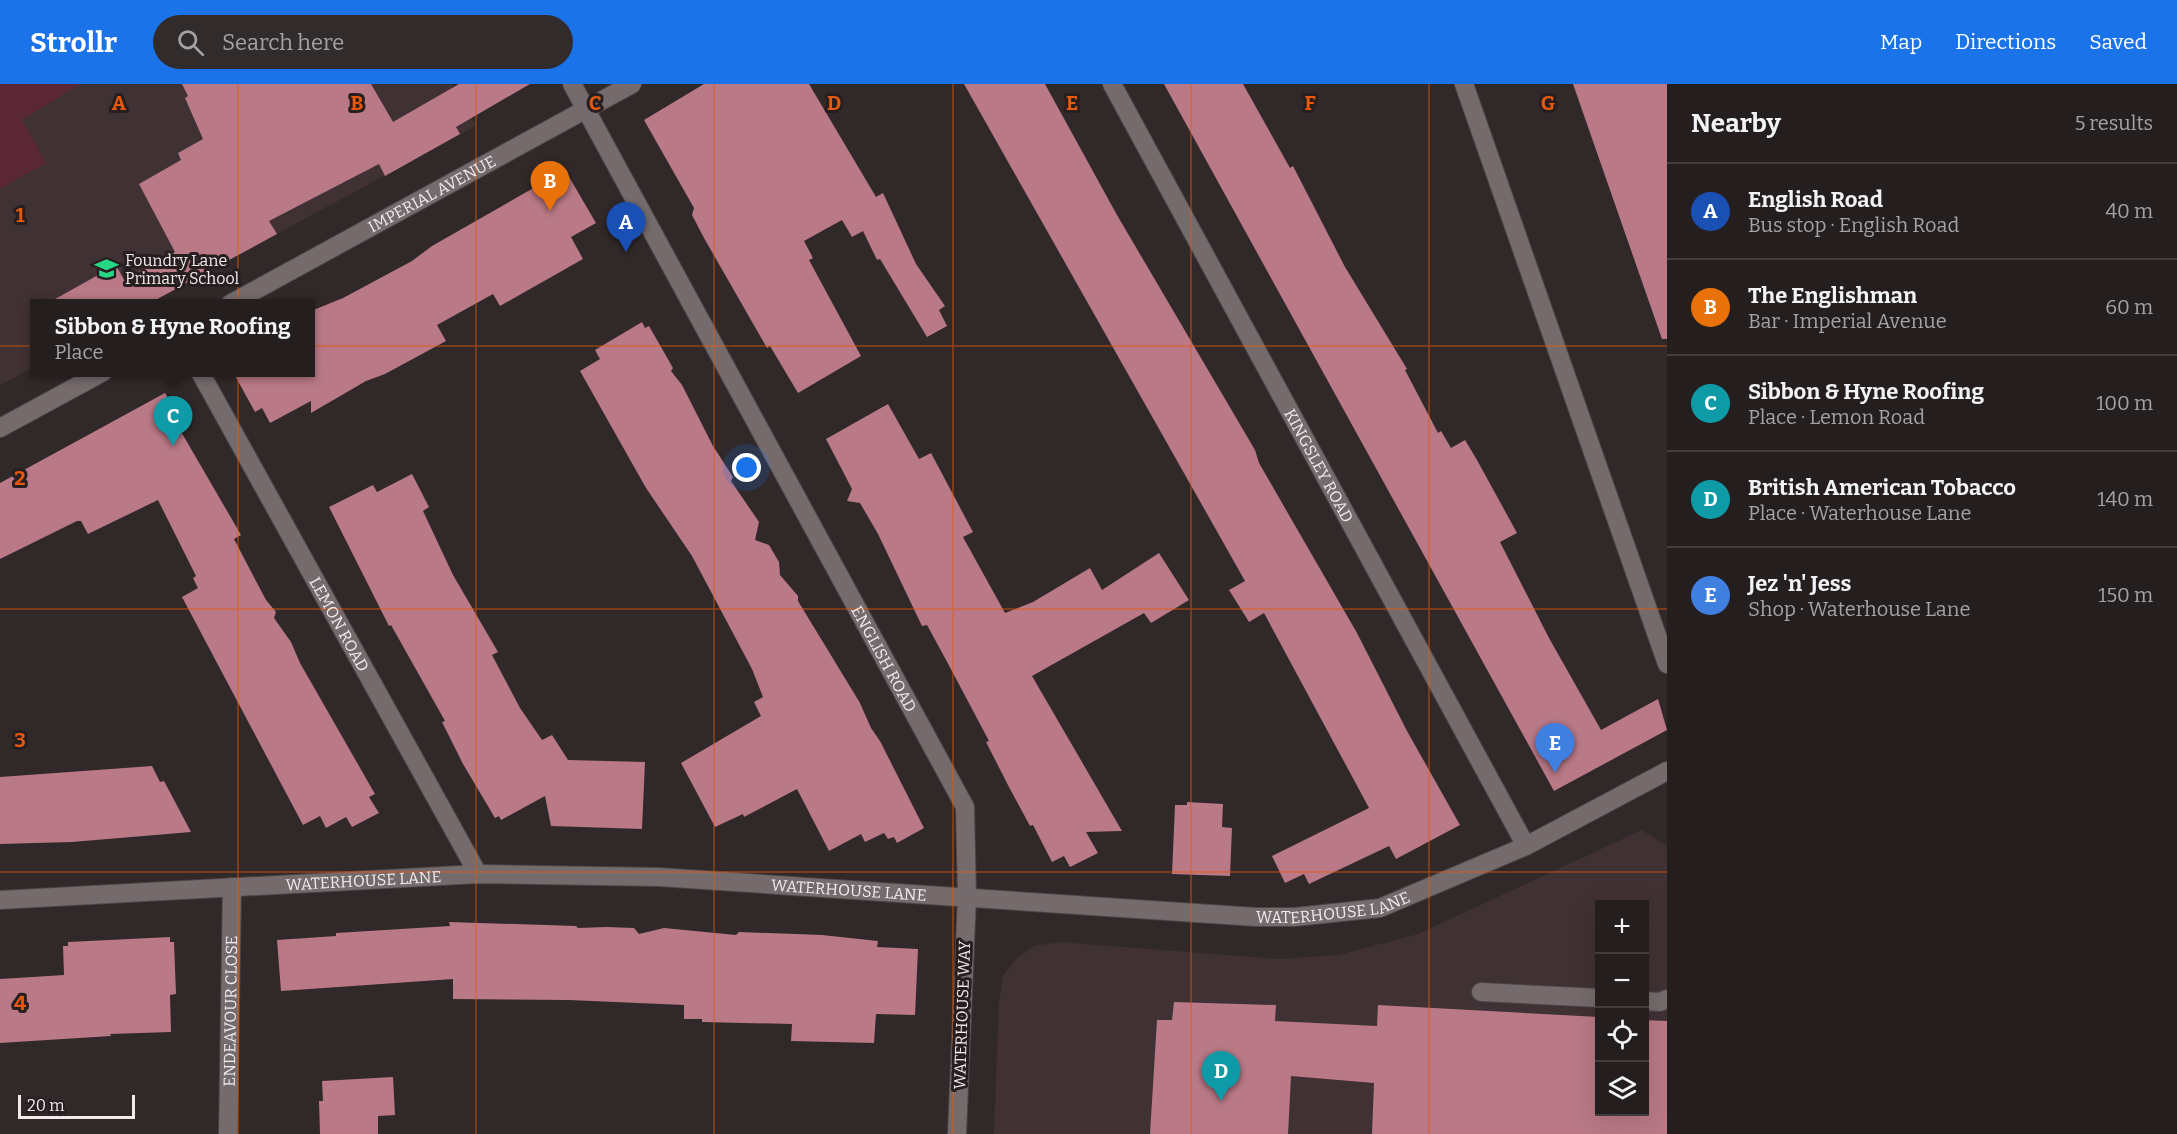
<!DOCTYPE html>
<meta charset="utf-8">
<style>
:root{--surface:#251e1f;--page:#312b2c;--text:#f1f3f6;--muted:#a3a2a4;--line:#423c3d;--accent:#1a73e8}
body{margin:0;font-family:Bitter,serif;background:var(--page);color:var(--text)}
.controls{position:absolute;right:18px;bottom:18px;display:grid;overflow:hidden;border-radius:0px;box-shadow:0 6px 24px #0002}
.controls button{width:54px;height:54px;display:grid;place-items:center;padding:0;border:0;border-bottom:2px solid var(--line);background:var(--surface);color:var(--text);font:30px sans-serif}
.scale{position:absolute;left:18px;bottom:15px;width:117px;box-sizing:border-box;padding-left:6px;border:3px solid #f1ebec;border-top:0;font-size:16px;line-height:21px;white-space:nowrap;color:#f1ebec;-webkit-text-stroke:4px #271e20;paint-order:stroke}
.you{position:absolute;left:747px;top:384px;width:21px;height:21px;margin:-15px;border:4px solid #fff;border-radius:50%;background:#1a73e8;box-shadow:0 0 0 9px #1a73e833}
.badge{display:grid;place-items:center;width:39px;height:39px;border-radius:50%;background:var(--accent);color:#fff;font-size:20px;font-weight:700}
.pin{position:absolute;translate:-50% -50px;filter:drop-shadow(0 2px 3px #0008)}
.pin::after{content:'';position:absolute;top:32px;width:21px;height:18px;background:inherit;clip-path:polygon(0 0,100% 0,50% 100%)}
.popup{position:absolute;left:30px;top:215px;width:285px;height:78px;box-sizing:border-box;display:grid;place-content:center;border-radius:0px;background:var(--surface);filter:drop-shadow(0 2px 4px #0005);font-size:20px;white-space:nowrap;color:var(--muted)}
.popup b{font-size:22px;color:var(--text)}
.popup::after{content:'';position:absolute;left:50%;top:100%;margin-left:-12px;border:12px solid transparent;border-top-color:var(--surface)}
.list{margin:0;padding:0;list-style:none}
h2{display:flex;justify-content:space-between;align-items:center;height:78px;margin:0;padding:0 24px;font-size:26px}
h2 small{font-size:20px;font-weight:400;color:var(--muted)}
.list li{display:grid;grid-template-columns:39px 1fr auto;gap:18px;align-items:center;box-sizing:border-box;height:96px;padding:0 24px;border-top:2px solid var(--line)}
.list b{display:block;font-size:22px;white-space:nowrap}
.list p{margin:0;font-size:20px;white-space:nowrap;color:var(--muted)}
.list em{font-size:20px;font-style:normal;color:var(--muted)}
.icon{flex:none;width:33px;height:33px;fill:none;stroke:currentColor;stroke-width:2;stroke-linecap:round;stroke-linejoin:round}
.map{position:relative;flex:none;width:1667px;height:1050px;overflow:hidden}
header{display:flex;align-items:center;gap:36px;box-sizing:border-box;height:84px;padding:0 30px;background:var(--accent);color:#fff}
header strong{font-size:28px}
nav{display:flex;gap:33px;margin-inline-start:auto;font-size:21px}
.search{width:420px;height:54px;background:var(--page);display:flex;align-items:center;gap:15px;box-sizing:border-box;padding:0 21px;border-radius:33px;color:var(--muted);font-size:22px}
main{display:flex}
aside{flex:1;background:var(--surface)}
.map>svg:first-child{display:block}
.built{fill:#403134;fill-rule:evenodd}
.green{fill:#5b2734}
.building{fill:#b97986}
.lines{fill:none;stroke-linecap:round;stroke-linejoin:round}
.minor-casing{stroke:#4d4546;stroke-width:20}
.minor{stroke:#756b6d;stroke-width:18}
.grid{fill:none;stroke:#e8590c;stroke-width:1.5;stroke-opacity:0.55}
.labels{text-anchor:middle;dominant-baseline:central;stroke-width:6;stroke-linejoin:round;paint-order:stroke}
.street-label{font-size:16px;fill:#f1ebec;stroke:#271e20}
.poi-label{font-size:16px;fill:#f1ebec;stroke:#271e20;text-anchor:start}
.grid-label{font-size:20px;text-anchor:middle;font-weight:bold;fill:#e8590c;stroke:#271e20;stroke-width:6;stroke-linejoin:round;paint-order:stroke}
</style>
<header>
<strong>Strollr</strong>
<div class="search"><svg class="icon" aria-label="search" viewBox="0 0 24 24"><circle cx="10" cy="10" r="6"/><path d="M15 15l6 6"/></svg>Search here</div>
<nav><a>Map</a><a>Directions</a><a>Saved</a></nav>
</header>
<main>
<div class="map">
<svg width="1667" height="1050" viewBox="0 0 1667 1050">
<rect width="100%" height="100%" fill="#312829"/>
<path class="built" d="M0 0H452L476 42 150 219 35 220V283L0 301Z
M1642 746 1667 762V1050H994L999 917 1003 891 1017 874 1034 862 1059 858 1280 875 1338 871 1418 850ZM1600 820H1644V1028H1600Z"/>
<path class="green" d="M0 0H80L22 36 46 79 0 105Z"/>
<path class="building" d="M182 0H371L393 38 459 0H530L456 43 460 50 385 92 379 80 269 137 277 150 150 219H48L116 181 124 196 175 168 139 100 181 76 178 69 203 55 185 14 188 12Z
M704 0H809L876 113 883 109 916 180 945 222 939 226 947 242 927 253 880 175 877 176 863 147 852 153 842 136 804 157 813 174 809 176 861 272 798 309 770 262 767 264 704 154 692 131 694 124 644 36Z
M964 0H1045L1117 131 1255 366 1259 379 1357 549 1407 647 1460 741 1396 775 1389 762 1309 800 1304 790 1285 799 1272 772 1369 724 1264 529 1249 538 1229 506 1245 497Z
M1164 0H1243L1290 84 1293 82 1345 183 1407 285 1405 286 1438 349 1441 347 1451 364 1465 356 1477 376 1517 449 1500 458 1549 554 1601 646 1658 615 1667 646 1554 707Z
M1573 0H1667V255H1662Z
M565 86 596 139 571 153 583 175 500 222 493 210 437 241 446 257 385 290 366 297 311 329V317L270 339 262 324 255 328 233 288H311V227L343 214 412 177 432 162Z
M642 238 645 244 649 242 673 284 671 287 682 301 713 362 733 393 731 397 759 438 755 456 769 461 779 478 780 491 798 512V517L860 619 871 644 880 657 924 744 897 759 894 753 888 755 884 749 865 758 861 750 829 767 797 705 744 733 743 730 715 743 681 679 761 632 754 618 763 613 752 585 692 472 646 404 580 287 600 275 595 266Z
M165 309 181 336 176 339 241 451 234 455 266 516 276 528 274 534 291 558 300 579 375 710 369 713 379 729 352 743 346 733 326 744 320 732 303 741 182 513 198 504 193 494 196 492 158 416 88 450 81 437H77L0 475V399Z
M888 320 919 375 931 369 973 448 963 453 1005 529 1033 518 1090 484 1102 506 1159 469 1189 516 1151 539 1144 529 1032 592 1122 747 1086 748 1098 769 1070 783 1064 772 1052 778 1033 741 1030 742 1010 705 986 658 989 657 945 574 927 541 922 542 878 450 860 419 847 417 852 405 826 355Z
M412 390 429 423 423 427 453 491 498 568 492 571 520 624 542 656 552 651 568 676 645 678 642 745 551 742 545 712 501 736 499 732 495 734 463 680 442 638 445 637 391 541 389 542 329 423 373 401 377 408Z
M152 682 160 698 164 697 191 748 72 758 0 760V693Z
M1187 718 1223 720 1222 743 1232 744 1230 792 1172 790 1175 721H1187Z
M449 838 576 842 578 844 606 843 634 844 639 850 664 844 736 851 739 848 822 851 878 857 877 863 918 865 915 931 876 930 874 959 791 957 792 940 702 938V935H684V921L569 916 453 915V895L281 907 277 856 336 852V849L450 842Z
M170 853V858H174L176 910 170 911 171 948 110 950 111 952 0 959V895L64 891 63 862H68V858Z
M1174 918 1276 921 1275 937 1377 942 1378 921 1599 933V1028H1644V936L1667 937V1050H1372L1374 999 1291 992 1288 1050H1150L1157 936H1172Z
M393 993 395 1031 378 1032V1050H320L319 1017H323L322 997Z"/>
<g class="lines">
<defs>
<g id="minor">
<path id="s1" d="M572 0 965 723 967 813 957 1050"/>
<path id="s2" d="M1112 0 1526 762"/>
<path d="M1464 0 1667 580"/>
<path id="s3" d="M230 220 632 0"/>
<path id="s4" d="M200 288 478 790"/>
<path d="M0 344 103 288"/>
<path id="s5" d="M0 816 478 790 659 793 1256 833H1295L1380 824 1526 762 1667 687"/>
<path d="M1481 908 1600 914"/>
<path d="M1644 917 1660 918 1667 915"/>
<path id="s6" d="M228 1050 232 803"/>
</g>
</defs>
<use href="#minor" class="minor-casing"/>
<use href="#minor" class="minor"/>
</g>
<path class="grid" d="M238 0V1050M476 0V1050M714 0V1050M953 0V1050M1191 0V1050M1429 0V1050M0 262H1667M0 525H1667M0 788H1667"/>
<defs>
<symbol id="school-bare" viewBox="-9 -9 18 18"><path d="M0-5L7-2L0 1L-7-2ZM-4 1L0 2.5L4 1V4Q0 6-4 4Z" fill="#26d886" stroke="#271e20" stroke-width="2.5" paint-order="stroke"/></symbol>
</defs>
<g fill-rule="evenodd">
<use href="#school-bare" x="90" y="168" width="33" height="33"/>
</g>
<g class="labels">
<g class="street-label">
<text stroke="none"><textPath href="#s3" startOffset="230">IMPERIAL AVENUE</textPath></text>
<text stroke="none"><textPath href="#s2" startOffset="434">KINGSLEY ROAD</textPath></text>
<text stroke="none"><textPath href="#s4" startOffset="288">LEMON ROAD</textPath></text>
<text stroke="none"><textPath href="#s1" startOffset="654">ENGLISH ROAD</textPath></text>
<text stroke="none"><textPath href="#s5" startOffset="364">WATERHOUSE LANE</textPath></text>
<text stroke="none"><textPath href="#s5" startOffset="850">WATERHOUSE LANE</textPath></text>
<text stroke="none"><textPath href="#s5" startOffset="1336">WATERHOUSE LANE</textPath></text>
<text stroke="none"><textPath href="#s6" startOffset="123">ENDEAVOUR CLOSE</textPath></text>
<text transform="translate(962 931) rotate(-88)">WATERHOUSE WAY</text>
</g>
<g class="poi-label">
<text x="125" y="176">Foundry Lane<tspan x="125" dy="18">Primary School</tspan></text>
</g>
</g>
<g class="grid-label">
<text x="119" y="26">A</text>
<text x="357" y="26">B</text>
<text x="595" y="26">C</text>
<text x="834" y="26">D</text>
<text x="1072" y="26">E</text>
<text x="1310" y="26">F</text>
<text x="1548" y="26">G</text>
<text x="20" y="138">1</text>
<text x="20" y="401">2</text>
<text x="20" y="663">3</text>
<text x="20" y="926">4</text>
</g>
</svg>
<div class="controls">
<button>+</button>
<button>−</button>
<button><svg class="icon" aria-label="locate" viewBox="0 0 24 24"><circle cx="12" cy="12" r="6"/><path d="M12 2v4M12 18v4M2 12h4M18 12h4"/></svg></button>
<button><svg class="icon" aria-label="layers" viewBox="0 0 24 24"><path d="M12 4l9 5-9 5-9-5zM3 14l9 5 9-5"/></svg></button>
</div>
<div class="scale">20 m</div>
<div class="you"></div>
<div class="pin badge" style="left:626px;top:168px;background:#1a4fb4">A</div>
<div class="pin badge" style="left:550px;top:127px;background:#e8710a">B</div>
<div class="pin badge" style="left:173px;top:362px;background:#0f9aa8">C</div>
<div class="popup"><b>Sibbon &amp; Hyne Roofing</b>Place</div>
<div class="pin badge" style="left:1221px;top:1017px;background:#0f9aa8">D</div>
<div class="pin badge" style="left:1555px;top:689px;background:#3f7fe0">E</div>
</div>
<aside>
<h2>Nearby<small>5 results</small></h2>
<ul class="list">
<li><span class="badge" style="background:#1a4fb4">A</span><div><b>English Road</b><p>Bus stop · English Road</p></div><em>40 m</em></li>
<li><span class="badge" style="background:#e8710a">B</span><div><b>The Englishman</b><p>Bar · Imperial Avenue</p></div><em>60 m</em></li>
<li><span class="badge" style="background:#0f9aa8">C</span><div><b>Sibbon &amp; Hyne Roofing</b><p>Place · Lemon Road</p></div><em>100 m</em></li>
<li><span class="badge" style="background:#0f9aa8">D</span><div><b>British American Tobacco</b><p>Place · Waterhouse Lane</p></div><em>140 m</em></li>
<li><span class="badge" style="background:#3f7fe0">E</span><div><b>Jez 'n' Jess</b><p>Shop · Waterhouse Lane</p></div><em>150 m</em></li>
</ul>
</aside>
</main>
